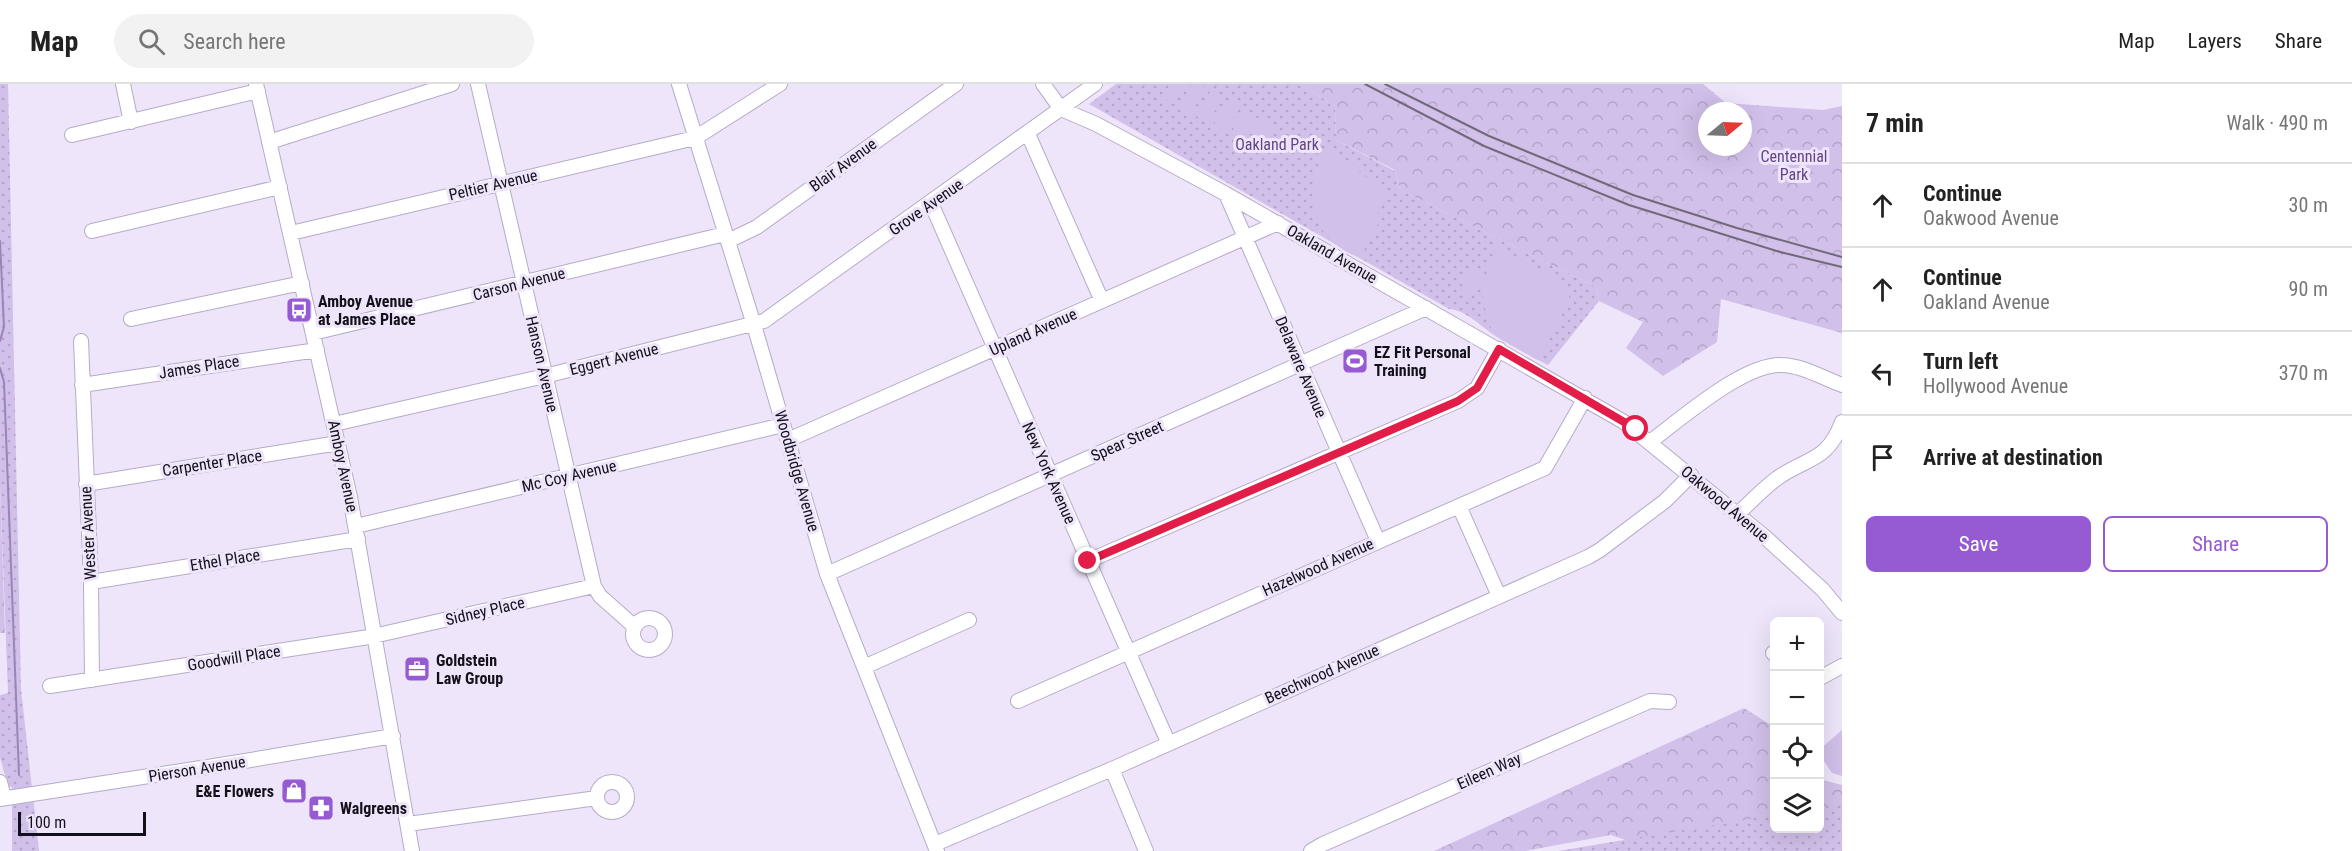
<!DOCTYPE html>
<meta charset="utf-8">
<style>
:root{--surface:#fff;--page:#f2f2f2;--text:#222;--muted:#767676;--line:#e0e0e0;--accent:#965bd3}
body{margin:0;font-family:"Roboto Condensed",sans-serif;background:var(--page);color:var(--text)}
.controls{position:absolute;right:18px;bottom:18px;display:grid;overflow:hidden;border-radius:9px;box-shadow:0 6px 24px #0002}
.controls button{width:54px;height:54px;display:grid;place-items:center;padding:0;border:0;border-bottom:2px solid var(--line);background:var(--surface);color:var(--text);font:30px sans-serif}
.compass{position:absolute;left:1698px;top:18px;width:54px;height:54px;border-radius:50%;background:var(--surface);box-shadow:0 6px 24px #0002;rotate:71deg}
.scale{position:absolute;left:18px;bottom:15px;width:128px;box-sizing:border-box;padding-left:6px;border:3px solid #141019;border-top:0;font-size:16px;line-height:21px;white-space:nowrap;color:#141019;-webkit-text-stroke:4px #eee5fb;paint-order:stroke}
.stop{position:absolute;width:18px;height:18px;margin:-14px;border:4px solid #e11d48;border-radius:50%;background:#fff}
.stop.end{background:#e11d48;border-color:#fff;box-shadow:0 2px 6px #0008}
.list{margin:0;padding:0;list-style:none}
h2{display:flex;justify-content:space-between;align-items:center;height:78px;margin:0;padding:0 24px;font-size:26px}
h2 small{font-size:20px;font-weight:400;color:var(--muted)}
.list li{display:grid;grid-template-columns:39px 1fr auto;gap:18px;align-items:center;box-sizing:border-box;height:84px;padding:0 24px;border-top:2px solid var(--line)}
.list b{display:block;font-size:22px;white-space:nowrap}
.list p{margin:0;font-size:20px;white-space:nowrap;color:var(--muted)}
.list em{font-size:20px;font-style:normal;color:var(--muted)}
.actions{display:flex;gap:12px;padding:18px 24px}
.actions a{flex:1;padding:14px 0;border:2px solid var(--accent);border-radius:9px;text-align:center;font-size:21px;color:var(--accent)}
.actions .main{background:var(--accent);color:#fff}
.icon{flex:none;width:33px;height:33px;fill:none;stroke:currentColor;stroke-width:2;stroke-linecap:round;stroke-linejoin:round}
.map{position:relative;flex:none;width:1842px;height:767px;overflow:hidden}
header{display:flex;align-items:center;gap:36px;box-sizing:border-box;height:84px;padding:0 30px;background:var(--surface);border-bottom:2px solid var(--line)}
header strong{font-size:28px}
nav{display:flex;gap:33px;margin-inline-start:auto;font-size:21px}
.search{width:420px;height:54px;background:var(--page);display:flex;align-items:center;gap:15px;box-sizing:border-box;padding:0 21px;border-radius:33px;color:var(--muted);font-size:22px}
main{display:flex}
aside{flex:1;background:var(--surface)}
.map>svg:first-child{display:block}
.forest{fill:url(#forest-crowns);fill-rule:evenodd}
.park{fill:url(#park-dots)}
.pitch{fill:#d1c0ea}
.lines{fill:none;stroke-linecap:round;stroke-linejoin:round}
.stream{stroke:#9a85b7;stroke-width:2}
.minor-casing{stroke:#b6abc6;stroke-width:16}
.minor{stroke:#fff;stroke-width:14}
.rail{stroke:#6f6978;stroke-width:2}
.route{stroke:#e11d48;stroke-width:8}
.labels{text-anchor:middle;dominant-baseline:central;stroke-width:6;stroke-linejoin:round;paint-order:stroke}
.park-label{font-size:16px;fill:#634586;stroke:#eee5fb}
.street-label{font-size:16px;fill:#141019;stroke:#eee5fb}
.poi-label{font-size:16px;font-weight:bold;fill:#141019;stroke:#eee5fb;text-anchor:start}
</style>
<header>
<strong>Map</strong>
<div class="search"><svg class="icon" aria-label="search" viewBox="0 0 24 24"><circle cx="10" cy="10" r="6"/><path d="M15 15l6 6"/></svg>Search here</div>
<nav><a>Map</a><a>Layers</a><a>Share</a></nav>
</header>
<main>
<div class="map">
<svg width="1842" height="767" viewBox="0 0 1842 767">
<defs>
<pattern id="forest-crowns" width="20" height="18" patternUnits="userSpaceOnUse" patternTransform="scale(1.5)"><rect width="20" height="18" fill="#d1c0ea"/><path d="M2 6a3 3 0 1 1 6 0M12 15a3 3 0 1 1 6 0" fill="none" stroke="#b3a4c8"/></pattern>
<pattern id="park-dots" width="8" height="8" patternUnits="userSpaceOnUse" patternTransform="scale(1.5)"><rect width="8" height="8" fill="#d1c0ea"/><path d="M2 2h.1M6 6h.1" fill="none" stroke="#b3a4c8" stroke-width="1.8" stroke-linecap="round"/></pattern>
</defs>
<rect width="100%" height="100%" fill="#eee5fb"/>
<path class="forest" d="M1300 0H1703L1726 19 1823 26 1842 22V249L1721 215 1717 258 1663 292 1626 264 1643 238 1599 217 1596 203 1400 106 1395 86 1336 56 1335 22ZM1707 27H1743V63H1707Z
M0 399 5 549H0Z
M1744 624 1774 643V744L1657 767 1611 751 1525 767H1434Z
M1820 691 1823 696 1842 701V751L1820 740Z"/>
<path class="park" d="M0 0H8L21 605 39 767H12V703L8 702 0 673V611L8 609 0 399Z
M1116 0H1300L1335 22 1336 56 1395 87 1400 106 1596 203 1599 217 1548 281C1531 273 1514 263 1497 253 1484 245 1465 225 1449 225L1089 20Z
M1842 720V767H1558L1774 731V744H1820V724Z"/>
<path class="pitch" d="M1170 0H1186L1174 20 1162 13Z
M1192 0H1200L1206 4 1191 30 1179 23Z
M1211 6 1223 13 1208 39 1196 32Z
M1228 16 1240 23 1225 49 1213 42Z
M1245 26 1257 33 1242 59 1229 52Z
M1261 35 1273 42 1258 68 1246 61Z
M1325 65 1361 84 1359 89 1385 103 1388 110 1376 133 1380 136 1360 174C1309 154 1302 110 1325 65Z
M1496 163 1564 197 1570 216 1538 276 1496 252 1491 244 1484 221V199Z
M1472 182 1485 189 1470 216 1458 209Z
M1842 646V692L1832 689 1820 671V665Z"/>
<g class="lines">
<path class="stream" d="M0 157 4 243 0 257
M0 284 4 298 19 691"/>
<defs>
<path id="minor" d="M123 0 131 38
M256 0 350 413 412 767
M478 0 594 502 600 512 635 543
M679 0 754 241 827 490 937 767
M1043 0 1061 25 1096 40 1226 110 1624 338 1765 453 1823 506 1842 529
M1028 50 1102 217
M72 51 258 7
M269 58 452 0
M1226 110 1378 457
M931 119 1168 658
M92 147 280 103
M291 149 695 54 780 0
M728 157 757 143 956 0
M131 235 302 199
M313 249 725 150
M81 257 91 498 92 596
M82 301 317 266
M334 340 545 292 764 237 1095 0
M788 356 1278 139
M1651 357C1681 335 1743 280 1781 281 1801 281 1823 294 1842 301
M86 400 338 359
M1459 422 1499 512
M1738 430C1750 418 1763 405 1776 395 1806 373 1827 379 1842 338
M356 442 783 341
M1088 477 1458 317 1477 304 1499 265
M827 490 1426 224
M91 498 358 455
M633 550a16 16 0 1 1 32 0a16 16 0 1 1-32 0Z
M1773 569 1774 570
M864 583 969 536
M1820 594 1842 582
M50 602 369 553 594 502
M1018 617 1545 384 1585 314
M1112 685 1146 767
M597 713a15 15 0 1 1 30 0a15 15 0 1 1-30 0Z
M0 698 4 714
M0 715 233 679 393 652
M408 740 597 714
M935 760 1112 685 1588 473 1600 466 1665 417 1691 391
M1311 767 1323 760 1650 617 1669 618"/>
</defs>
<use href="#minor" class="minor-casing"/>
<use href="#minor" class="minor"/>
<path class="rail" d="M1365 0 1484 62 1629 121 1780 168 1842 183
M1385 0 1489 52 1633 111 1737 144 1842 173"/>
</g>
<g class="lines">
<path class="route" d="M1088 477 1458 317 1477 304 1499 265 1636 345"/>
</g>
<defs>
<symbol id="bus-square" viewBox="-11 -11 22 22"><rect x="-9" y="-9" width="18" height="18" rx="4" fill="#965bd3" stroke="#eee5fb"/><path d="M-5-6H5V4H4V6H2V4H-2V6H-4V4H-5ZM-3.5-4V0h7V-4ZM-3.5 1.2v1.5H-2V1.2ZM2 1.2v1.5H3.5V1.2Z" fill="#fff"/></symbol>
<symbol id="stadium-square" viewBox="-11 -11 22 22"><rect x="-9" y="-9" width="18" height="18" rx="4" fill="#965bd3" stroke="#eee5fb"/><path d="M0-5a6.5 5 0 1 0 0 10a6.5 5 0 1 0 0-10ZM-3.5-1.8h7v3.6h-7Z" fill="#fff"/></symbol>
<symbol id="office-square" viewBox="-11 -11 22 22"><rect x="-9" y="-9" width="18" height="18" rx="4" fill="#965bd3" stroke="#eee5fb"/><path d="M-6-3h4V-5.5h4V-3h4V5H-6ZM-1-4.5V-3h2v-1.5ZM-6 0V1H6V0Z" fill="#fff"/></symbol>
<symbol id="shop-square" viewBox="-11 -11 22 22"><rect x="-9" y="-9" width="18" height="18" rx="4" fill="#965bd3" stroke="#eee5fb"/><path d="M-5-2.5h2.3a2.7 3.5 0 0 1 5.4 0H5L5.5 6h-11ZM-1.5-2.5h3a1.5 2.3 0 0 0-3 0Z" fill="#fff"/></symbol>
<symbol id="pharmacy-square" viewBox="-11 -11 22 22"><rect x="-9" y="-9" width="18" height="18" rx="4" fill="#965bd3" stroke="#eee5fb"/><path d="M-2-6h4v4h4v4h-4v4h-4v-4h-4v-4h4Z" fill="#fff"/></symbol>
</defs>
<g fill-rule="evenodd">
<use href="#bus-square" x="284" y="211" width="30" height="30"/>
<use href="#stadium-square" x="1340" y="262" width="30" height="30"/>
<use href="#office-square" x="402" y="570" width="30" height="30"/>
<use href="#shop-square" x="279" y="692" width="30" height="30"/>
<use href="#pharmacy-square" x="306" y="709" width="30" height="30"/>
</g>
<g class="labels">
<g class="park-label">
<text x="1277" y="60">Oakland Park</text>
<text x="1794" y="72">Centennial<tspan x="1794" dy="18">Park</tspan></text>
</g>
<g class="street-label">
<text transform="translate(843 81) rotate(-36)">Blair Avenue</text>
<text transform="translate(493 101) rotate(-13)">Peltier Avenue</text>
<text transform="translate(926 123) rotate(-35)">Grove Avenue</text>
<text transform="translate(1332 170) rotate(30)">Oakland Avenue</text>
<text transform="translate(519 200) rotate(-14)">Carson Avenue</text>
<text transform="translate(1033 248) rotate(-24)">Upland Avenue</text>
<text transform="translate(614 275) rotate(-14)">Eggert Avenue</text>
<text transform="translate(542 280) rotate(77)">Hanson Avenue</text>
<text transform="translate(199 283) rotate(-9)">James Place</text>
<text transform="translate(1301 283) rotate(67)">Delaware Avenue</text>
<text transform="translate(1127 357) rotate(-24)">Spear Street</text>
<text transform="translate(212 379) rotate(-9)">Carpenter Place</text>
<text transform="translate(343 382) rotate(78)">Amboy Avenue</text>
<text transform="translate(797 387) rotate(74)">Woodbridge Avenue</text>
<text transform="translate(1049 389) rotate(66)">New York Avenue</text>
<text transform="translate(569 392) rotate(-13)">Mc Coy Avenue</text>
<text transform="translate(1725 420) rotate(40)">Oakwood Avenue</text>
<text transform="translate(88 449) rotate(-93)">Wester Avenue</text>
<text transform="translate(225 476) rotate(-9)">Ethel Place</text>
<text transform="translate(1318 483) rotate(-24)">Hazelwood Avenue</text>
<text transform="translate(485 527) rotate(-13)">Sidney Place</text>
<text transform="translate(234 574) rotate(-9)">Goodwill Place</text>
<text transform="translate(1322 590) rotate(-24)">Beechwood Avenue</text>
<text transform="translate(197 685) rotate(-9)">Pierson Avenue</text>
<text transform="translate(1489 687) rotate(-24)">Eileen Way</text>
</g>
<g class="poi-label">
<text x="318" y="217">Amboy Avenue<tspan x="318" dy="18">at James Place</tspan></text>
<text x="1374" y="268">EZ Fit Personal<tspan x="1374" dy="18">Training</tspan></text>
<text x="436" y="576">Goldstein<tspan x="436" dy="18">Law Group</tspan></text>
<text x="274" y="707" text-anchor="end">E&amp;E Flowers</text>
<text x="340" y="724">Walgreens</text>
</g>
</g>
</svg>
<div class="controls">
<button>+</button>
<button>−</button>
<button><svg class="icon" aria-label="locate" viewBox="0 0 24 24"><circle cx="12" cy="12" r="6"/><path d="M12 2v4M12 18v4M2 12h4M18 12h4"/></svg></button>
<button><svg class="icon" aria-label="layers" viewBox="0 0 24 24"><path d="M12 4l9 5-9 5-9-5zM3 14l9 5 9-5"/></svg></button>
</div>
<svg class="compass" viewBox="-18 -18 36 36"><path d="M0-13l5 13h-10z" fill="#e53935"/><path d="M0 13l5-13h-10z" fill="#767676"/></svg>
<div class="scale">100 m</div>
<div class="stop" style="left:1636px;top:345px"></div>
<div class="stop end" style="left:1088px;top:477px"></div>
</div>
<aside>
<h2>7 min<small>Walk · 490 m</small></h2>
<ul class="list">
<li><svg class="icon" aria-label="ahead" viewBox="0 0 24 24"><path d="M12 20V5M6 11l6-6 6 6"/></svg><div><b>Continue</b><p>Oakwood Avenue</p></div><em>30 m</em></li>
<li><svg class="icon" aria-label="ahead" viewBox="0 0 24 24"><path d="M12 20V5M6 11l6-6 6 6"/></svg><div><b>Continue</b><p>Oakland Avenue</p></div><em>90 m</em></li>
<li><svg class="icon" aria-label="left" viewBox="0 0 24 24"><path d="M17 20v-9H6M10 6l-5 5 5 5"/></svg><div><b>Turn left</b><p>Hollywood Avenue</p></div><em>370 m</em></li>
<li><svg class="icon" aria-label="arrive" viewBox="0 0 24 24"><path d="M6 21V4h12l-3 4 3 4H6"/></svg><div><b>Arrive at destination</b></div></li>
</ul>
<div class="actions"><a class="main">Save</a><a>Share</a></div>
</aside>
</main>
